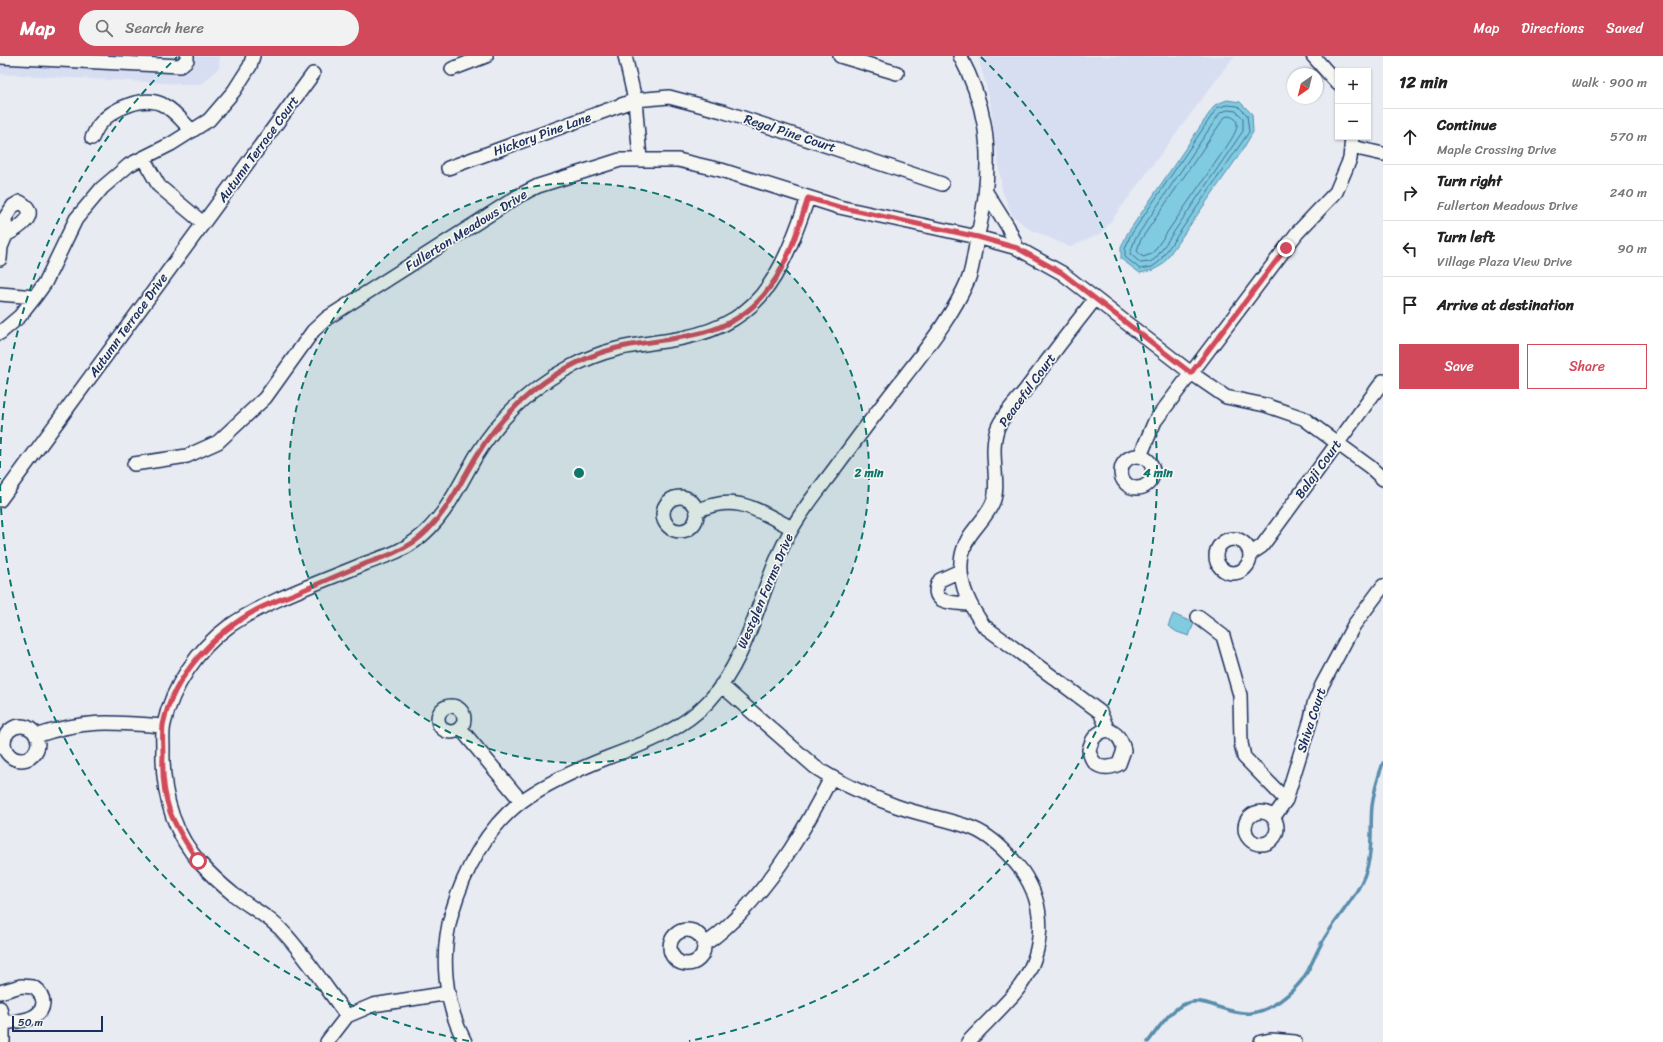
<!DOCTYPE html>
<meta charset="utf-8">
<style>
:root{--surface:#fff;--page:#f2f2f2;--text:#222;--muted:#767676;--line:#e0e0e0;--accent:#d1495b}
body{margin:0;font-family:Sriracha,sans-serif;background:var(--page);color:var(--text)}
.controls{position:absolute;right:12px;top:12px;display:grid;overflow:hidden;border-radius:0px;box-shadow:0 1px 3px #0004}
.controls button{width:36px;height:36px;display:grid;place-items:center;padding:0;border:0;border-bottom:1px solid var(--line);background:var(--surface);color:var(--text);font:20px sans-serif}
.compass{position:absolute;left:1287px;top:12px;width:36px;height:36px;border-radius:50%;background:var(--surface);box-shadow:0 1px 3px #0004;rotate:215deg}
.scale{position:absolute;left:12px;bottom:10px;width:91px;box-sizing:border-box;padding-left:4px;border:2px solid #1b2f5e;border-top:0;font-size:11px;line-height:14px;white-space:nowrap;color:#1b2f5e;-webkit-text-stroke:3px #f6f6f2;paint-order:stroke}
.stop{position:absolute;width:12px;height:12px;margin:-9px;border:3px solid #d1495b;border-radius:50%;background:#fff}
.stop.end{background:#d1495b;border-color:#fff;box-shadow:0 1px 4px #0008}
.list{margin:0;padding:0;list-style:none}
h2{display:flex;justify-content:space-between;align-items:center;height:52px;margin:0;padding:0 16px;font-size:17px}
h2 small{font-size:13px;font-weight:400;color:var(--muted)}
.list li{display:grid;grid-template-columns:26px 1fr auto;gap:12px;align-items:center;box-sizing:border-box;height:56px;padding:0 16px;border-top:1px solid var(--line)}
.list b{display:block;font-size:15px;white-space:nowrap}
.list p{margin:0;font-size:13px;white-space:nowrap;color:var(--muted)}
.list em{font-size:13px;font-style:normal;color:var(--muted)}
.actions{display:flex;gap:8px;padding:12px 16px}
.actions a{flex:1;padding:9px 0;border:1px solid var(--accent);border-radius:0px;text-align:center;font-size:14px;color:var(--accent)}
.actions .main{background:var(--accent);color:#fff}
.icon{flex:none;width:22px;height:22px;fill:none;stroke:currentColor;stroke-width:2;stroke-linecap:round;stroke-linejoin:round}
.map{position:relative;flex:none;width:1383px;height:986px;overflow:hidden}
header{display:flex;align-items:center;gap:24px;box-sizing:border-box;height:56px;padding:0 20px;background:var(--accent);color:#fff}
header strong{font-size:19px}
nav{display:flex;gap:22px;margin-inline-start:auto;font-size:14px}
.search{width:280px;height:36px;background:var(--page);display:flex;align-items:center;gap:10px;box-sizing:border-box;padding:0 14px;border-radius:22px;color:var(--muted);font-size:15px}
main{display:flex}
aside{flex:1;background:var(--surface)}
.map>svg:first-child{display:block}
.built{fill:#d8def2}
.water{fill:#80cbe0;stroke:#588dac}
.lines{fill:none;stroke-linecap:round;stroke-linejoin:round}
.shore{stroke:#436d92;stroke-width:1}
.stream{stroke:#588dac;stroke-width:3.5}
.minor-casing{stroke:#1b2f5e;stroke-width:16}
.minor{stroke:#f6f6f2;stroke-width:13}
.route{stroke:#d1495b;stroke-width:5}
.ring{fill:none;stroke:#0f766e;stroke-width:2;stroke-dasharray:7 5}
.labels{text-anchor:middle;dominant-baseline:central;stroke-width:3.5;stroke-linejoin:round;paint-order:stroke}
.street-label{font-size:13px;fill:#1b2f5e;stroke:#f6f6f2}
.centre{fill:#0f766e;stroke:#f6f6f2;stroke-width:2}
.ring-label{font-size:12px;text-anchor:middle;font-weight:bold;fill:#0f766e;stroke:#f6f6f2;stroke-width:3.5;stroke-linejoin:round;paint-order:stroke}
</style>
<header>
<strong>Map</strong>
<div class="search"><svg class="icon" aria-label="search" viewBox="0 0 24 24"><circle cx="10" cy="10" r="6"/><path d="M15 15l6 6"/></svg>Search here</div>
<nav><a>Map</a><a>Directions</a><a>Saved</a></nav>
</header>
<main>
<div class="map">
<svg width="1383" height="986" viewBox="0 0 1383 986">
<rect width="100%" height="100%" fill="#e8ebf2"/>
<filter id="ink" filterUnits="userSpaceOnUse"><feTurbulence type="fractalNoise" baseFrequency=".025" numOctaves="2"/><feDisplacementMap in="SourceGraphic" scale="8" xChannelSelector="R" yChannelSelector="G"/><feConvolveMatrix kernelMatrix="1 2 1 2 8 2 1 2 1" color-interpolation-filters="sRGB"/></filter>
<g filter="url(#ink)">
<path class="built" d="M0 0H220L219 12 201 29 0 18Z
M978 0H1234L1102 177 1070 191 1029 173 1012 159 1002 134 990 45Z"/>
<path class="water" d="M1227 44 1240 46 1252 58 1253 76 1240 98 1162 209 1153 214 1140 217 1121 203V192L1127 178 1215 49Z
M1173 558 1194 567 1189 580 1177 576 1168 570Z"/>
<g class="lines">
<path class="shore" d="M1227 49 1238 50 1247 59 1249 76 1159 206 1152 211 1140 213 1125 201V193L1130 180 1217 52Z
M1228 54 1236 55 1243 62V75L1156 202 1150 206 1141 207 1130 198 1135 183 1220 57Z
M1228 60C1246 62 1233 81 1227 90L1152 198 1143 201 1137 195 1140 185 1224 62Z"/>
<path class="stream" d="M1148 986C1159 972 1173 948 1192 946 1201 944 1212 949 1221 952 1230 955 1241 958 1251 957 1267 955 1283 944 1295 932 1309 919 1314 899 1324 883 1338 859 1362 836 1368 808 1373 789 1370 769 1372 750 1374 735 1378 721 1383 707"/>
<defs>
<path id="minor" d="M625 0 635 44 640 103
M840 0 897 17
M1313 0 1338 28
M0 1 180 10 187 4V0
M452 13 486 0
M92 82C94 78 96 73 99 69 112 52 146 38 165 50 175 55 184 67 192 75
M1352 91 1383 98
M143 102 159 130 203 167
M448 112 635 44 669 41 722 55 942 128
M986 136 1008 171 1017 192
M0 203 1 191 6 179 5 162 13 150 20 146C43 158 17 173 6 179
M0 238 35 241
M1095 243C1072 272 1049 302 1027 332 1018 344 1004 357 998 371 988 396 1001 428 993 446 988 459 977 469 969 481 951 512 965 544 984 570L1100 656 1108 674C1117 677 1122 685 1124 694L1119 708C1104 715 1092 711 1089 694 1092 683 1096 676 1108 674
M0 277 20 260 35 241 45 227 76 163 102 132 129 109 171 88 209 64 234 35 250 10 253 0
M1121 416a16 16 0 1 1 32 0a16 16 0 1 1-32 0Z
M1140 400 1155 365 1297 177 1336 136 1350 103 1352 81
M134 408 187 400 218 386 265 342 313 275 327 262 520 139 538 130 620 104H678L721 114 839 151 977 181 1017 192 1062 217 1191 317 1226 341 1265 349 1303 362 1370 411 1383 423
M663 458a17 17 0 1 1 34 0a17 17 0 1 1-34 0Z
M0 444 313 18
M697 455C736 436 758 455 792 472
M1216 500a17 17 0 1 1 34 0a17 17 0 1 1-34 0Z
M1250 498 1262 490 1383 325
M960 515 940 524C926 548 954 547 969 548
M1198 561 1223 580 1240 639 1241 687 1244 701 1286 744
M721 629 815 711C839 727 869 740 896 750 921 759 948 763 972 772 992 780 1009 798 1022 815 1049 854 1044 902 1014 938 999 955 983 970 968 986
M438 663a13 13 0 1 1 26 0a13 13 0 1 1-26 0Z
M4 687a17 17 0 1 1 34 0a17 17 0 1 1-34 0Z
M460 672 521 745
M36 680C84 663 114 666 163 670
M1245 772a16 16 0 1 1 32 0a16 16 0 1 1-32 0Z
M1273 762 1286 744 1311 663 1314 648 1322 629 1354 569 1383 530
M670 891a17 17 0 1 1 34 0a17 17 0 1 1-34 0Z
M704 888C718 881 727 870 739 859 778 819 806 771 831 722
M0 936 21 930 33 931C39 935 43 940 43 947 42 965 16 965 3 967
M0 952 3 966V986
M347 960C327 933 309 905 287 880 272 862 251 852 233 838 222 829 211 819 201 808 172 776 162 735 163 693 163 685 162 676 164 668 172 631 198 593 228 571 265 545 321 526 364 508 382 501 399 497 415 485 444 464 458 431 476 400 499 363 531 331 570 311 605 293 627 290 665 285 760 272 779 224 808 142
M327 986 347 960 373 949 449 937
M465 986C444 947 440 898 452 856 464 815 487 771 522 745 546 727 581 712 609 701 644 688 682 674 709 645 753 597 760 526 793 471 805 450 821 431 835 412 858 381 881 350 905 320 928 290 953 259 968 224 972 215 973 204 975 194 978 176 983 159 985 140 991 88 985 47 960 0
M1261 986 1271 984 1295 986"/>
</defs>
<use href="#minor" class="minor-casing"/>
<use href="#minor" class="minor"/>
</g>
</g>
<g class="lines" filter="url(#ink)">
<path class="route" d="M198 805C188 790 177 774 170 756 164 738 162 719 163 700 163 690 162 679 163 669 173 620 215 576 258 553 272 546 287 541 301 535 323 526 345 516 367 507 384 501 399 496 414 486 444 464 458 430 477 399 492 374 512 352 534 334 560 313 594 296 626 290 677 280 726 283 763 240 787 212 797 176 808 142L839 151 978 181 1017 192 1062 217 1191 317 1286 192"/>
</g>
<circle cx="579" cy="417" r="290" fill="#0f766e" fill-opacity=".12"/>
<g class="ring">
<circle cx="579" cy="417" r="290"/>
<path d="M469 985A579 579 0 0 1 0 422M0 412A579 579 0 0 1 177 1M981 1A579 579 0 0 1 689 985"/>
</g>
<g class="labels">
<g class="street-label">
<text transform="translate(790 77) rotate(18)">Regal Pine Court</text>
<text transform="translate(542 78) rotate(-20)">Hickory Pine Lane</text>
<text transform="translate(258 93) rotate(-54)">Autumn Terrace Court</text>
<text transform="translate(466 174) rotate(-32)">Fullerton Meadows Drive</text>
<text transform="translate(128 269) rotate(-54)">Autumn Terrace Drive</text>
<text transform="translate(1027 334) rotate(-54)">Peaceful Court</text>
<text transform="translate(1318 413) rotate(-54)">Balaji Court</text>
<text transform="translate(765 535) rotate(-67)">Westglen Farms Drive</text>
<text transform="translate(1311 664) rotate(-72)">Shiva Court</text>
</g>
</g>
<circle cx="579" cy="417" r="6" class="centre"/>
<g class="ring-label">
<text x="869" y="421">2 min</text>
<text x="1158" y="421">4 min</text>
</g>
</svg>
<div class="controls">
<button>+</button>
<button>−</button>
</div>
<svg class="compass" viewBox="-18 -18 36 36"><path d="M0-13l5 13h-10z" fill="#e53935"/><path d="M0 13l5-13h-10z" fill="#767676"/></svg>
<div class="scale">50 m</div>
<div class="stop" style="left:198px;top:805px"></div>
<div class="stop end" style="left:1286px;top:192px"></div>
</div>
<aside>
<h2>12 min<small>Walk · 900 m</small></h2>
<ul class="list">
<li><svg class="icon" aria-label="ahead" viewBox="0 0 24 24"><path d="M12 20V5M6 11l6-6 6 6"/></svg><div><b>Continue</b><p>Maple Crossing Drive</p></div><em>570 m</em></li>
<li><svg class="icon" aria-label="right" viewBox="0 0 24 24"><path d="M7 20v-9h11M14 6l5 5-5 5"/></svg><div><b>Turn right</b><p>Fullerton Meadows Drive</p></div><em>240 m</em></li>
<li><svg class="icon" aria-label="left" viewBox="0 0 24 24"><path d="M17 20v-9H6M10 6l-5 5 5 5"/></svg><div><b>Turn left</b><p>Village Plaza View Drive</p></div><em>90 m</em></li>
<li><svg class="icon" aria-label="arrive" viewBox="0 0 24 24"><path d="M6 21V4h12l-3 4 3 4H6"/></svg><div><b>Arrive at destination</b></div></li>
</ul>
<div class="actions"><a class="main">Save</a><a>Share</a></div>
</aside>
</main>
